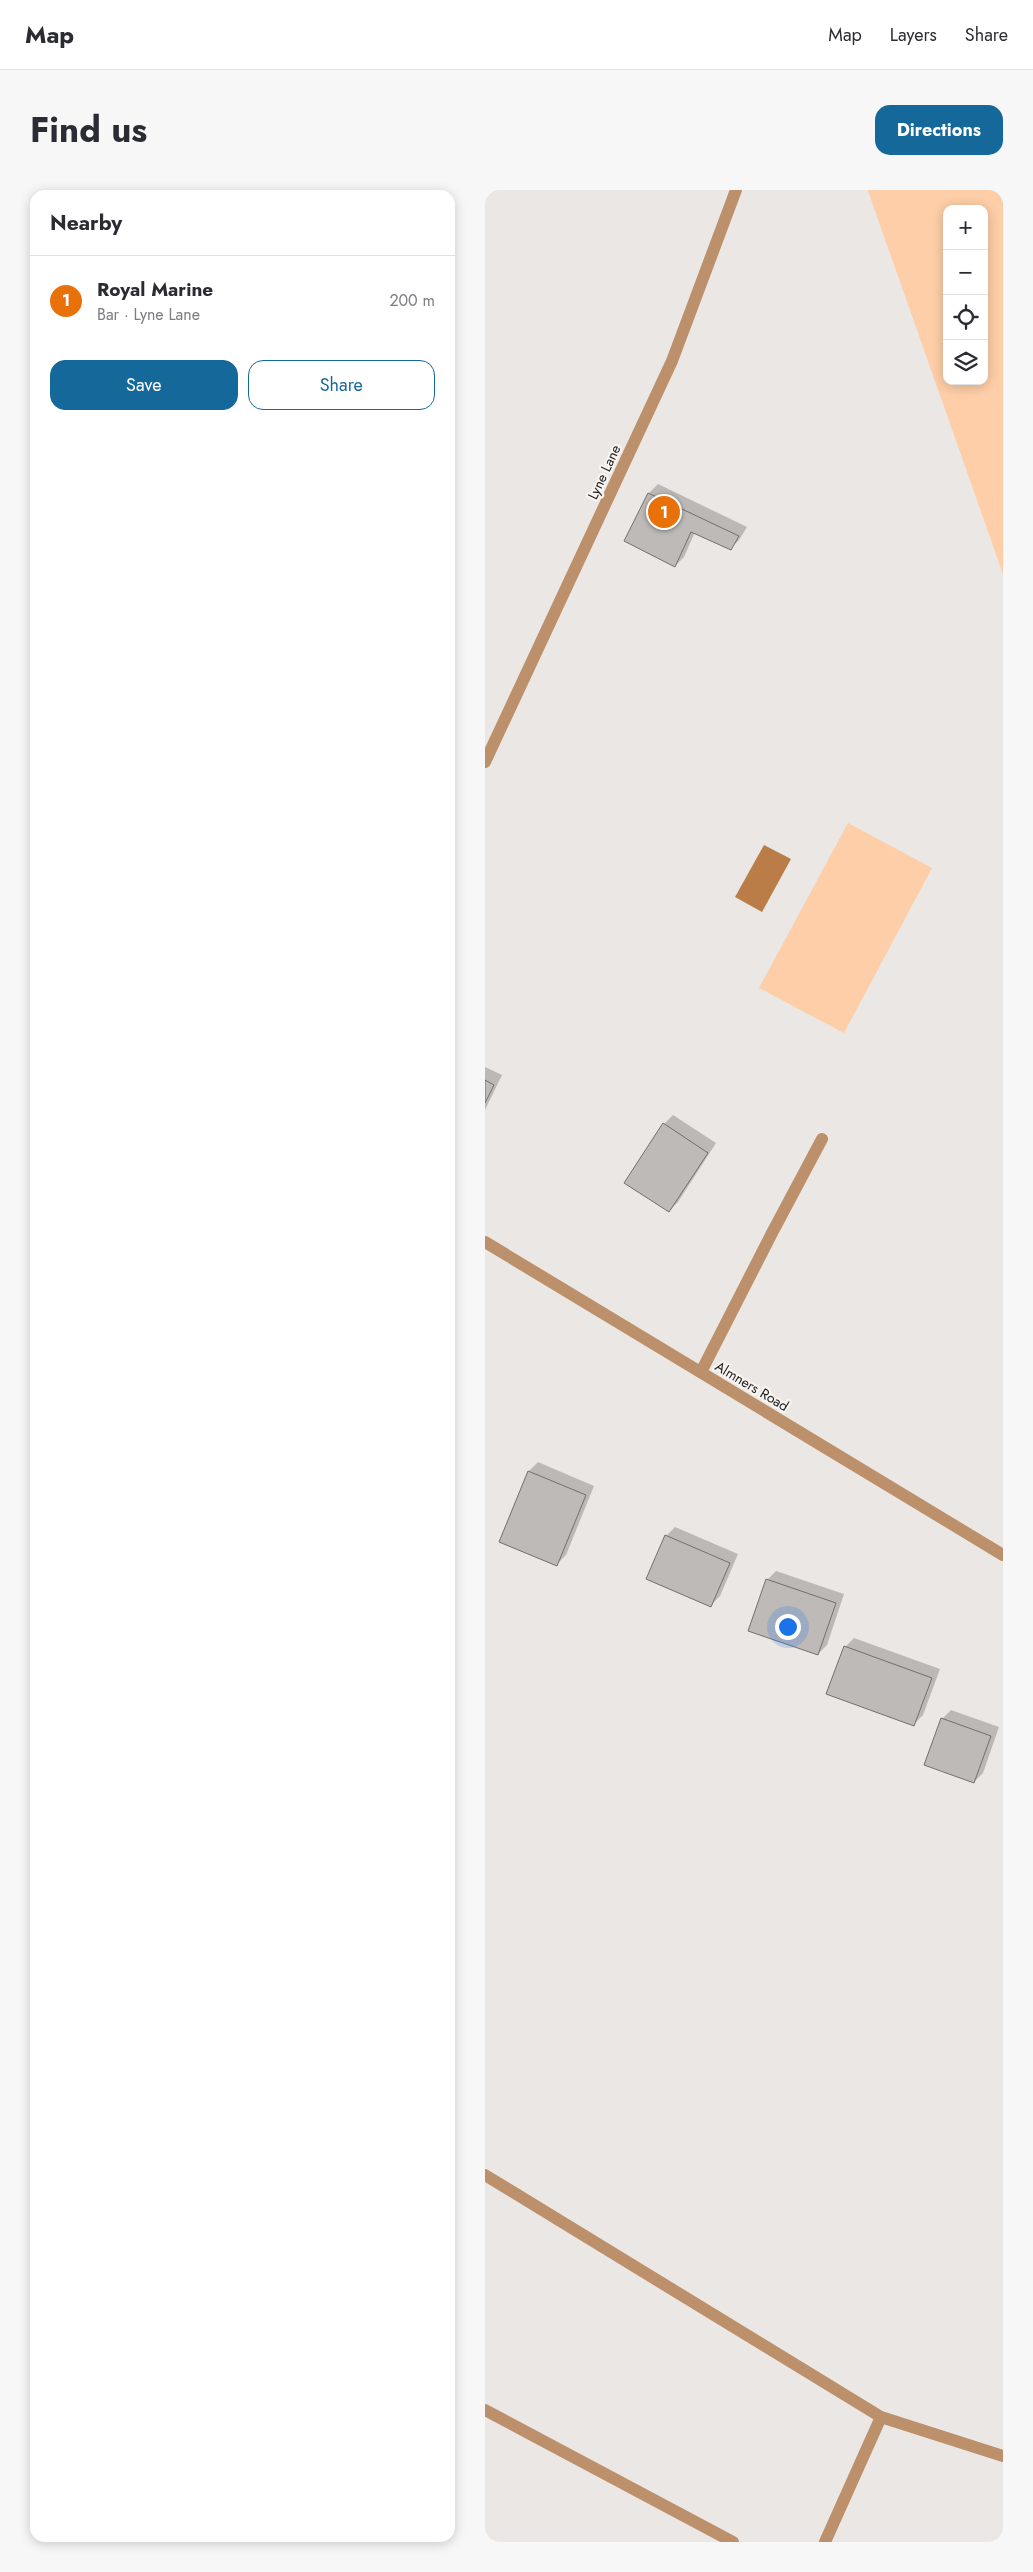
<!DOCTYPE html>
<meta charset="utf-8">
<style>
:root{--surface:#fff;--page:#f7f7f7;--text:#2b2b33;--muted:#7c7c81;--line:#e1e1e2;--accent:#15699a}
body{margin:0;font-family:Jost,sans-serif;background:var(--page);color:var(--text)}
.controls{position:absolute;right:15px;top:15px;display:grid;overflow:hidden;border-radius:10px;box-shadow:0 2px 12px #0003}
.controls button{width:45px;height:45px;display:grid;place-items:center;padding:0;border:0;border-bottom:1px solid var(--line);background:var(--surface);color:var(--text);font:25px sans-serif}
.you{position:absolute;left:302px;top:1436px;width:18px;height:18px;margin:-12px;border:4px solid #fff;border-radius:50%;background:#1a73e8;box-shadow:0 0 0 8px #1a73e833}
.badge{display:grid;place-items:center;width:32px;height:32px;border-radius:50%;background:var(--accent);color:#fff;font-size:16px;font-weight:700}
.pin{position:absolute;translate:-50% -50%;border:2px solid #fff;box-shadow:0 1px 5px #0006}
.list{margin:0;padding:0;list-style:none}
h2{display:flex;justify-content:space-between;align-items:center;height:65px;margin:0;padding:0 20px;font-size:21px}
h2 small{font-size:16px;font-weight:400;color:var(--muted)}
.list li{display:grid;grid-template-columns:32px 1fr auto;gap:15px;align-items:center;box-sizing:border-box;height:90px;padding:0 20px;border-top:1px solid var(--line)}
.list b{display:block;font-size:19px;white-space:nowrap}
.list p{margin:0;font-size:16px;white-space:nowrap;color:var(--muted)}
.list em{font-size:16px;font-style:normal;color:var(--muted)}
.actions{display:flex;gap:10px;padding:15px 20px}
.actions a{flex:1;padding:11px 0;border:1px solid var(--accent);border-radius:15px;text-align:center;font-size:18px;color:var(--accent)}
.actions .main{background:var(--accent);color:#fff}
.icon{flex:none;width:28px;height:28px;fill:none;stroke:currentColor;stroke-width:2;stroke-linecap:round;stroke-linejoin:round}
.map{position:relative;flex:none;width:518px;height:2352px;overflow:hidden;border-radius:15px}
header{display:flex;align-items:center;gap:30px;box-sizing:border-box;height:70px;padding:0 25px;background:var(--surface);border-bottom:1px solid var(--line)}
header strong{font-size:24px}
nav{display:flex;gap:28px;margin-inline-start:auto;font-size:18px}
.intro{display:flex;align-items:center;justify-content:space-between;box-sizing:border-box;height:120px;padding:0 30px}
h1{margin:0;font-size:35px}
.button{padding:12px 22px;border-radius:15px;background:var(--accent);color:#fff;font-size:18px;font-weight:700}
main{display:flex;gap:30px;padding:0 30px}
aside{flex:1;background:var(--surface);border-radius:15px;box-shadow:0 2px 12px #0003}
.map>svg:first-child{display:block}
.green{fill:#fdcea7;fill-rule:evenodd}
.water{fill:#ba7d47}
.shadow{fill:#0003}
.building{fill:#bdbab8;stroke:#726f6d}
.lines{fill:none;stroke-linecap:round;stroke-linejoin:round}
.minor{stroke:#bc906b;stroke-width:12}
.labels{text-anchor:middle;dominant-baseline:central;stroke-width:4.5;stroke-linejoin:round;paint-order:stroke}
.street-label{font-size:14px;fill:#232221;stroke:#f8f4f1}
</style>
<header>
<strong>Map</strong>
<nav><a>Map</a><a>Layers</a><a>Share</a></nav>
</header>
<div class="intro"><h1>Find us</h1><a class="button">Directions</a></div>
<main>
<aside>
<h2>Nearby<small></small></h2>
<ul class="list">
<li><span class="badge" style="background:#e8710a">1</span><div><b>Royal Marine</b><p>Bar · Lyne Lane</p></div><em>200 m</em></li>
</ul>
<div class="actions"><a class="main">Save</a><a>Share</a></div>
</aside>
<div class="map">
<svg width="518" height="2352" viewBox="0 0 518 2352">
<rect width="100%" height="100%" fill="#eae7e4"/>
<path class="green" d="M383 0H518V384L383 1ZM462 19H499V191H462Z
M363 633 447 678 359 843 274 798Z"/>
<path class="water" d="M279 655 306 669 277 722 250 707Z"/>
<path class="shadow" d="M173 294 262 337 254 350 245 359 210 342 199 367 190 376 141 350 164 303Z
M0 877 17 885 0 920Z
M188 925 231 953 193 1012 184 1021 179 934Z
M53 1272 109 1296 81 1365 72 1374 16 1351 44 1281Z
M190 1337 253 1364 235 1406 226 1415 163 1388 181 1346Z
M291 1381 359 1404 342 1455 333 1464 282 1390Z
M369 1448 455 1479 438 1525 429 1534 360 1457Z
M466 1520 514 1537 498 1583 489 1592 457 1529Z"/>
<path class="building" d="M163 303 254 346 246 360 206 342 190 377 139 351Z
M0 890 9 895 0 913Z
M178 933 223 963 184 1022 139 993Z
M43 1281 101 1305 72 1376 14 1352Z
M180 1345 245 1373 226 1417 161 1389Z
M281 1389 351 1413 333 1465 263 1441Z
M359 1456 447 1488 429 1536 341 1504Z
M456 1528 506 1546 489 1593 439 1575Z"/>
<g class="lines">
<path class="minor" d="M0 572 187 171 251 0
M0 1052 518 1365
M216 1182 287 1043 337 949
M0 1985 396 2227 518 2266
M0 2220 248 2352
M340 2352 396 2227"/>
</g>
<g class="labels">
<g class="street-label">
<text transform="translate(119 282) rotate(-65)">Lyne Lane</text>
<text transform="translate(267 1196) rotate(31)">Almners Road</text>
</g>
</g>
</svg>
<div class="controls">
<button>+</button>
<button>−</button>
<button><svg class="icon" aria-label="locate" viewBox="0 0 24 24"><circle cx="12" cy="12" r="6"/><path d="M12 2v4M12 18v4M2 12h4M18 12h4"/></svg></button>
<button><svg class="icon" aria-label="layers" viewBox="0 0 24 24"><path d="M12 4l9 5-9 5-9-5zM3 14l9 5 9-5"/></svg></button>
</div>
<div class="you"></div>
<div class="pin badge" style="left:179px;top:322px;background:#e8710a">1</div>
</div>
</main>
